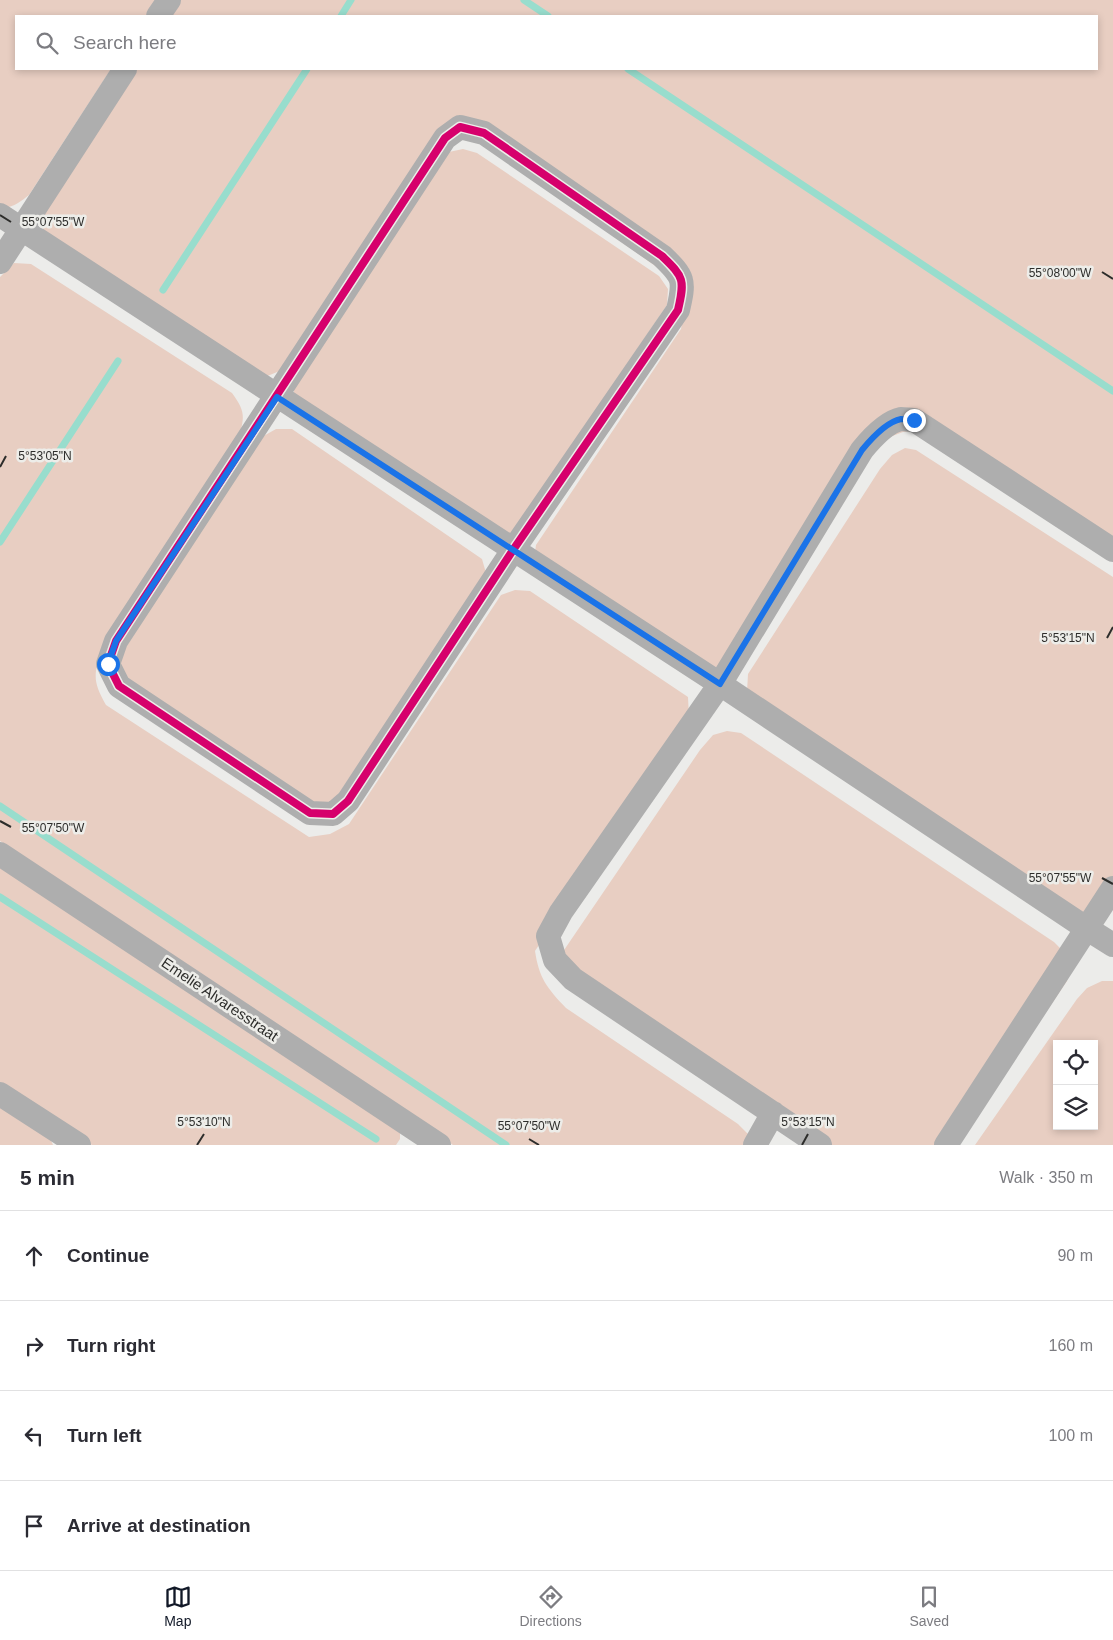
<!DOCTYPE html>
<meta charset="utf-8">
<style>
:root{--surface:#fff;--page:#f7f7f7;--text:#2b2b33;--muted:#7c7c81;--line:#e1e1e2;--accent:#111827}
body{margin:0;font-family:Arial,sans-serif;background:var(--page);color:var(--text)}
.controls{position:absolute;right:15px;bottom:15px;display:grid;overflow:hidden;border-radius:0px;box-shadow:0 2px 8px #0003}
.controls button{width:45px;height:45px;display:grid;place-items:center;padding:0;border:0;border-bottom:1px solid var(--line);background:var(--surface);color:var(--text);font:25px sans-serif}
.stop{position:absolute;width:15px;height:15px;margin:-11px;border:4px solid #1a73e8;border-radius:50%;background:#fff}
.stop.end{background:#1a73e8;border-color:#fff;box-shadow:0 1px 5px #0008}
.list{margin:0;padding:0;list-style:none}
h2{display:flex;justify-content:space-between;align-items:center;height:65px;margin:0;padding:0 20px;font-size:21px}
h2 small{font-size:16px;font-weight:400;color:var(--muted)}
.list li{display:grid;grid-template-columns:32px 1fr auto;gap:15px;align-items:center;box-sizing:border-box;height:90px;padding:0 20px;border-top:1px solid var(--line)}
.list b{display:block;font-size:19px;white-space:nowrap}
.list em{font-size:16px;font-style:normal;color:var(--muted)}
.icon{flex:none;width:28px;height:28px;fill:none;stroke:currentColor;stroke-width:2;stroke-linecap:round;stroke-linejoin:round}
.map{position:relative;flex:none;width:1113px;height:1145px;overflow:hidden}
.search{position:absolute;background:var(--surface);box-shadow:0 2px 8px #0003;left:15px;right:15px;top:15px;height:55px;display:flex;align-items:center;gap:12px;box-sizing:border-box;padding:0 18px;border-radius:0px;color:var(--muted);font-size:19px}
.sheet{height:425px;background:var(--surface)}
nav{display:flex;justify-content:space-around;align-items:center;box-sizing:border-box;height:70px;border-top:1px solid var(--line);background:var(--surface);font-size:14px;color:var(--muted)}
nav a{display:grid;justify-items:center;gap:2px}
nav .on{color:var(--accent)}
.map>svg:first-child{display:block}
.green{fill:#e8cec2;fill-rule:evenodd}
.lines{fill:none;stroke-linecap:round;stroke-linejoin:round}
.stream{stroke:#98ddcd;stroke-width:7}
.minor{stroke:#aeaeae;stroke-width:24}
.cycleway-casing{stroke:#edede9;stroke-width:11}
.cycleway{stroke:#d6006c;stroke-width:8}
.route{stroke:#1a73e8;stroke-width:6}
.ticks{fill:none;stroke:#2d2d2b;stroke-width:2}
.labels{text-anchor:middle;dominant-baseline:central;stroke-width:5;stroke-linejoin:round;paint-order:stroke}
.street-label{font-size:15px;fill:#2d2d2b;stroke:#edede9}
.ticks-label{font-size:12px;text-anchor:middle;fill:#2d2d2b;stroke:#edede9;stroke-width:5;stroke-linejoin:round;paint-order:stroke}
</style>
<div class="map">
<svg width="1113" height="1145" viewBox="0 0 1113 1145">
<rect width="100%" height="100%" fill="#ececea"/>
<path class="green" d="M0 0H156L146 16H16V69H111L29 195C21 201 11 210 0 207Z
M181 0H1113V558L920 430 903 432 882 440 718 674 534 559 536 545 681 329 685 305V287L459 127 282 370 265 377 43 230V214L136 69H1097V16H170Z
M463 149 477 153 659 276 668 289 667 305 507 542 294 399V386L449 152Z
M14 263 31 264 232 393C244 410 245 414 240 434L102 650C93 675 93 682 106 705L309 837 330 834 349 824 501 595 515 590 530 591 688 697 689 717 535 951C539 978 547 988 566 1008L738 1124 748 1134 752 1145H453L90 900 0 841V277Z
M276 429H292L482 559 486 573 324 816 135 694 119 671 122 653 260 438Z
M905 448 916 450 1113 577V907L1091 929 747 692 748 674 880 469 892 455Z
M727 731 741 733 1054 942C1069 957 1073 960 1067 981L956 1145H801L560 956 700 750 713 735Z
M0 865 400 1128V1139L396 1145H92L0 1085Z
M1102 981H1113V1145H975L1077 999 1087 988ZM1057 1044H1094V1126H1057Z
M0 1105 50 1138 53 1145H0Z"/>
<g class="lines">
<path class="stream" d="M524 0 548 16
M341 16 351 0
M628 69 1113 391
M163 290 307 69
M0 542 118 361
M0 806 506 1145
M0 897 376 1139"/>
<path class="minor" d="M158 16 169 0
M460 127 484 133 662 256C684 277 685 280 678 310L513 550 348 801 333 814 310 813 119 686 108 664 116 641 445 138Z
M0 215 720 684 1086 928 1113 945
M0 262 125 69
M0 854 439 1145
M0 1094 79 1145
M755 1145 773 1113
M820 1145 573 979 555 960 548 936 561 912 720 684 862 450C871 439 886 422 901 419 905 419 910 420 914 420L1113 550
M946 1145 1113 888"/>
<defs>
<path id="cycleway" d="M460 127 484 133 662 256C684 277 685 280 678 310L513 550 348 801 333 814 310 813 119 686 108 664 116 641 445 138Z"/>
</defs>
<use href="#cycleway" class="cycleway-casing"/>
<use href="#cycleway" class="cycleway"/>
</g>
<g class="lines">
<path class="route" d="M108 664 116 641 277 397 720 684 862 450C871 439 886 422 901 419 905 419 910 420 914 420"/>
</g>
<path class="ticks" d="M0 215 11 222M1102 272 1113 279M0 467 6 456M1107 638 1113 627M0 821 11 827M1102 878 1113 884M529 1139 539 1145M197 1145 204 1134M802 1145 808 1134"/>
<g class="labels">
<g class="street-label">
<text transform="translate(220 999) rotate(34)">Emelie Alvaresstraat</text>
</g>
</g>
<g class="ticks-label">
<text x="53" y="226">55°07'55"W</text>
<text x="1060" y="277">55°08'00"W</text>
<text x="45" y="460">5°53'05"N</text>
<text x="1068" y="642">5°53'15"N</text>
<text x="53" y="832">55°07'50"W</text>
<text x="1060" y="882">55°07'55"W</text>
<text x="204" y="1126">5°53'10"N</text>
<text x="808" y="1126">5°53'15"N</text>
<text x="529" y="1130">55°07'50"W</text>
</g>
</svg>
<div class="controls">
<button><svg class="icon" aria-label="locate" viewBox="0 0 24 24"><circle cx="12" cy="12" r="6"/><path d="M12 2v4M12 18v4M2 12h4M18 12h4"/></svg></button>
<button><svg class="icon" aria-label="layers" viewBox="0 0 24 24"><path d="M12 4l9 5-9 5-9-5zM3 14l9 5 9-5"/></svg></button>
</div>
<div class="stop" style="left:108px;top:664px"></div>
<div class="stop end" style="left:914px;top:420px"></div>
<div class="search"><svg class="icon" aria-label="search" viewBox="0 0 24 24"><circle cx="10" cy="10" r="6"/><path d="M15 15l6 6"/></svg>Search here</div>
</div>
<section class="sheet">
<h2>5 min<small>Walk · 350 m</small></h2>
<ul class="list">
<li><svg class="icon" aria-label="ahead" viewBox="0 0 24 24"><path d="M12 20V5M6 11l6-6 6 6"/></svg><div><b>Continue</b></div><em>90 m</em></li>
<li><svg class="icon" aria-label="right" viewBox="0 0 24 24"><path d="M7 20v-9h11M14 6l5 5-5 5"/></svg><div><b>Turn right</b></div><em>160 m</em></li>
<li><svg class="icon" aria-label="left" viewBox="0 0 24 24"><path d="M17 20v-9H6M10 6l-5 5 5 5"/></svg><div><b>Turn left</b></div><em>100 m</em></li>
<li><svg class="icon" aria-label="arrive" viewBox="0 0 24 24"><path d="M6 21V4h12l-3 4 3 4H6"/></svg><div><b>Arrive at destination</b></div></li>
</ul>
</section>
<nav>
<a class="on"><svg class="icon" aria-label="map" viewBox="0 0 24 24"><path d="M3 6l6-2 6 2 6-2v14l-6 2-6-2-6 2zM9 4v14M15 6v14"/></svg>Map</a>
<a><svg class="icon" aria-label="directions" viewBox="0 0 24 24"><path d="M12 3l9 9-9 9-9-9zM9 14v-3h6M13 9l2 2-2 2"/></svg>Directions</a>
<a><svg class="icon" aria-label="saved" viewBox="0 0 24 24"><path d="M7 4h10v16l-5-4-5 4z"/></svg>Saved</a>
</nav>
